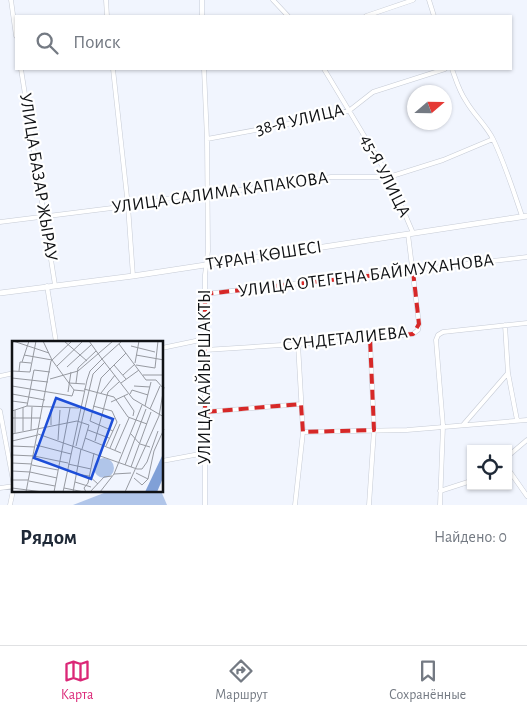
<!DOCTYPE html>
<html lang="ru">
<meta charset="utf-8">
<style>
:root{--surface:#fff;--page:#f6f6f7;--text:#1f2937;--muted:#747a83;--line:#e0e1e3;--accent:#db2777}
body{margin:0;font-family:"Alegreya Sans",sans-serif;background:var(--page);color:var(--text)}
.controls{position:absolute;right:15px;bottom:15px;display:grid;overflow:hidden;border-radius:0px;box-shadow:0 1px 4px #0004}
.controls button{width:45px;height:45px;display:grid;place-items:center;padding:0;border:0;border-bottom:1px solid var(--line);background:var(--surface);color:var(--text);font:25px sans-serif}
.compass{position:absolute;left:407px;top:85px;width:45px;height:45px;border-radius:50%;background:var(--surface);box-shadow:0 1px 4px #0004;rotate:70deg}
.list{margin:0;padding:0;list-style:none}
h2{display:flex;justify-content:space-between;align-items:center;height:65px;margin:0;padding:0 20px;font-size:21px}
h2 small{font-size:16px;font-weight:400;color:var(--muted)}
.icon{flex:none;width:28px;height:28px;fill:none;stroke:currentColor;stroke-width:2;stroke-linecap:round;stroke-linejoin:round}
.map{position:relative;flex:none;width:527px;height:505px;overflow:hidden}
.search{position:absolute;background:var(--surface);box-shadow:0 1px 4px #0004;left:15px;right:15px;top:15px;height:55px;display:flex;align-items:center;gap:12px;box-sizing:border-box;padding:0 18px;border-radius:0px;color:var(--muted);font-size:19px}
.sheet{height:140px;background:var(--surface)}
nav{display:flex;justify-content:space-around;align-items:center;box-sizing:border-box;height:70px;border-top:1px solid var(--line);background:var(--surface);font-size:14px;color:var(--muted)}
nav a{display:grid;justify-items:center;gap:2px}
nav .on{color:var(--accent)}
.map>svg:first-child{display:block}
.green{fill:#b0c5e9}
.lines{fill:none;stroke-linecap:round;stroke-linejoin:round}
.street-casing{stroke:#c6cbd5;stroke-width:5}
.secondary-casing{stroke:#c6cbd5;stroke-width:6}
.street{stroke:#fff;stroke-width:4}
.secondary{stroke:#fff;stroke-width:5}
.marked{fill:none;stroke:#d62828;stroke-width:4;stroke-dasharray:10 6;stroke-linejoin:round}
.labels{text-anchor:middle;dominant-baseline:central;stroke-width:4.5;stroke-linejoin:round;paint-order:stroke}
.street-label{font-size:18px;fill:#101215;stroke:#fff}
.inset-road{fill:none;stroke:#979aa1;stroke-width:1}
.view{fill:#1d4ed8;fill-opacity:0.15;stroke:#1d4ed8;stroke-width:2.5}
.inset-edge{fill:none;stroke:#101215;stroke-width:2.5}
</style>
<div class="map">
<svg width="527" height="505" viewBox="0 0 527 505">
<rect width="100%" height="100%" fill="#f1f5fe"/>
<path class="green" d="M109 491H161L167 505H73Z"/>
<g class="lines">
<defs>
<path id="street" d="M11 0 16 36
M106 0 107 16
M202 0V16
M273 0 288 16
M429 0 434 16
M366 16 413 0
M21 69 55 285
M113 69 128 206 133 276
M204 69 207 139 208 251 205 275V505
M324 69 389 177 413 233
M452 69C456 80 459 91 466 101 474 115 486 125 493 139 505 164 513 190 522 216
M207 139 331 116 350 110 373 92 445 69
M0 222 128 206 199 193H219L331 177H389L443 160 493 139
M47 286 56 342
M205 294 527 257
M505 325 508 373 517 420
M162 348 205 339
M205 350 298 344 413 334 418 330 419 324 408 234
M0 376 14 373
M0 411 14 486 0 488
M205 412 301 404
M463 425 508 373
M303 432 407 430 527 420
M508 456 527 440
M162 461 205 453
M508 469 527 496
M440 491 471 481
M10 505 14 486
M295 505 303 432 298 344
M369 505 374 430 370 338
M440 505 443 426 436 340 438 335 443 332 527 323"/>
<path id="secondary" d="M0 293 133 276 527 216"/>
</defs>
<use href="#street" class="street-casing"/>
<use href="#secondary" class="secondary-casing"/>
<use href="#street" class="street"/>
<use href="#secondary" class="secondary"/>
</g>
<path class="marked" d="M413 271 419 324 413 334 370 338 374 430 303 432 301 404 205 412V294Z"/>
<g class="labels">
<g class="street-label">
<text transform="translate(300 120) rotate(-13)">38-Я УЛИЦА</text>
<text transform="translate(385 176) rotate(63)">45-Я УЛИЦА</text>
<text transform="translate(38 177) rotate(81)">УЛИЦА БАЗАР ЖЫРАУ</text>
<text transform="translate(220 193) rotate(-8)">УЛИЦА САЛИМА КАПАКОВА</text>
<text transform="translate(264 256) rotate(-9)">ТҰРАН КӨШЕСІ</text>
<text transform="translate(366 276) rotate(-7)">УЛИЦА ОТЕГЕНА БАЙМУХАНОВА</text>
<text transform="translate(345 339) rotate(-6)">СУНДЕТАЛИЕВА</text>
<text transform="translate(205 377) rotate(-90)">УЛИЦА КАЙЫРШАКТЫ</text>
</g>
</g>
<g transform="translate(12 341)">
<rect width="151" height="151" fill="#f1f5fe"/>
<path d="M82 127a10 10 0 1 1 20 0a10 10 0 1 1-20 0Z" fill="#b0c5e9"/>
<path d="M151 113V137L145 151H133Z" fill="#80a0d7"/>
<path class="inset-road" d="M1 0 37 12M31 0 40 19 62 49M52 0 75 20M110 0 90 18 121 58 152 76M107 3 134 39H144L151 47M119 5 143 11M12 14 40 19M124 14 152 19M10 21 17 0M123 22 127 0M102 24 114 38M124 24 143 27M45 25 71 0M55 26 79 4M143 27 146 0M0 30 18 31 24 0M7 30 8 21 19 22M111 34 123 23M131 34H152M0 37 36 41M38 38 66 30 101 0M57 42 73 43M64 42 66 27 84 10M109 42 127 29M0 45 60 55 62 49 72 50M122 45 138 46M72 48 102 56 116 76 135 83M56 51 59 31M89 52 103 34M0 53 33 59M118 53 120 49 136 54M112 55 122 70 121 75M0 60 15 62M99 61 116 53M15 65 22 29 38 31M81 65 100 70 105 81 94 105M133 65 139 41M11 66V90M138 68 148 45M0 70 15 65 67 67M0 77H29M65 80 77 84 70 108M39 84V68M19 89 20 66M76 89 97 97M101 90 78 80 89 37 114 12M3 92V69M0 93 65 80M26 93 125 128M119 93 128 103 138 106M73 97 109 112M46 99 48 69M0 100 26 94M83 100 96 51 107 41M24 104 59 113M0 105 23 106M64 105 81 33 93 21M98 107 108 83M103 109 117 77M0 114 22 115M22 115 56 122M0 122 20 123M56 123 79 128M20 124 46 129M113 124 134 68M119 126 139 71M125 128H130L135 121 146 90M0 130 18 131M18 131 45 137M124 132 136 138 142 110 152 88M64 133 77 135 86 143M102 133 119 132M122 137 130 144 136 138M0 139H16M17 140 43 145M63 141 79 146M0 147 31 151M52 147 72 151M14 151 39 20 60 0M42 151 58 67M51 151 75 39 78 30 90 18 77 0M61 151 69 108M74 151 72 147 76 142 82 112M78 151 92 136 100 135M88 151 102 133 130 64M113 151 147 75 152 46"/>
<path class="view" d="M44 57 101 78 79 138 22 117Z"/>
<rect width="151" height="151" class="inset-edge"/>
</g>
</svg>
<div class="controls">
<button><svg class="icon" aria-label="locate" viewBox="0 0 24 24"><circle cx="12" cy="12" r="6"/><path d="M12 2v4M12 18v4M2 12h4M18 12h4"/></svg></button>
</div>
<svg class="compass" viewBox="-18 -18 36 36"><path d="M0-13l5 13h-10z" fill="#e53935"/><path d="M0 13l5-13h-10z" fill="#747a83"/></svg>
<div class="search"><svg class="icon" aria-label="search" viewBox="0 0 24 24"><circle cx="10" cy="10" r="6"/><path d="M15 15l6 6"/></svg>Поиск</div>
</div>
<section class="sheet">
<h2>Рядом<small>Найдено: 0</small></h2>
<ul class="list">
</ul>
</section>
<nav>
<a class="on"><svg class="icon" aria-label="map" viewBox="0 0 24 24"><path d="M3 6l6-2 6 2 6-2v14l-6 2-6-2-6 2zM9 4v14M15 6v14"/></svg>Карта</a>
<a><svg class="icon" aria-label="directions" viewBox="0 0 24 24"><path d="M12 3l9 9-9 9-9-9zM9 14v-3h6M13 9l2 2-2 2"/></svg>Маршрут</a>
<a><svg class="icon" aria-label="saved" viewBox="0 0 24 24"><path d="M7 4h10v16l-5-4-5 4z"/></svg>Сохранённые</a>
</nav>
